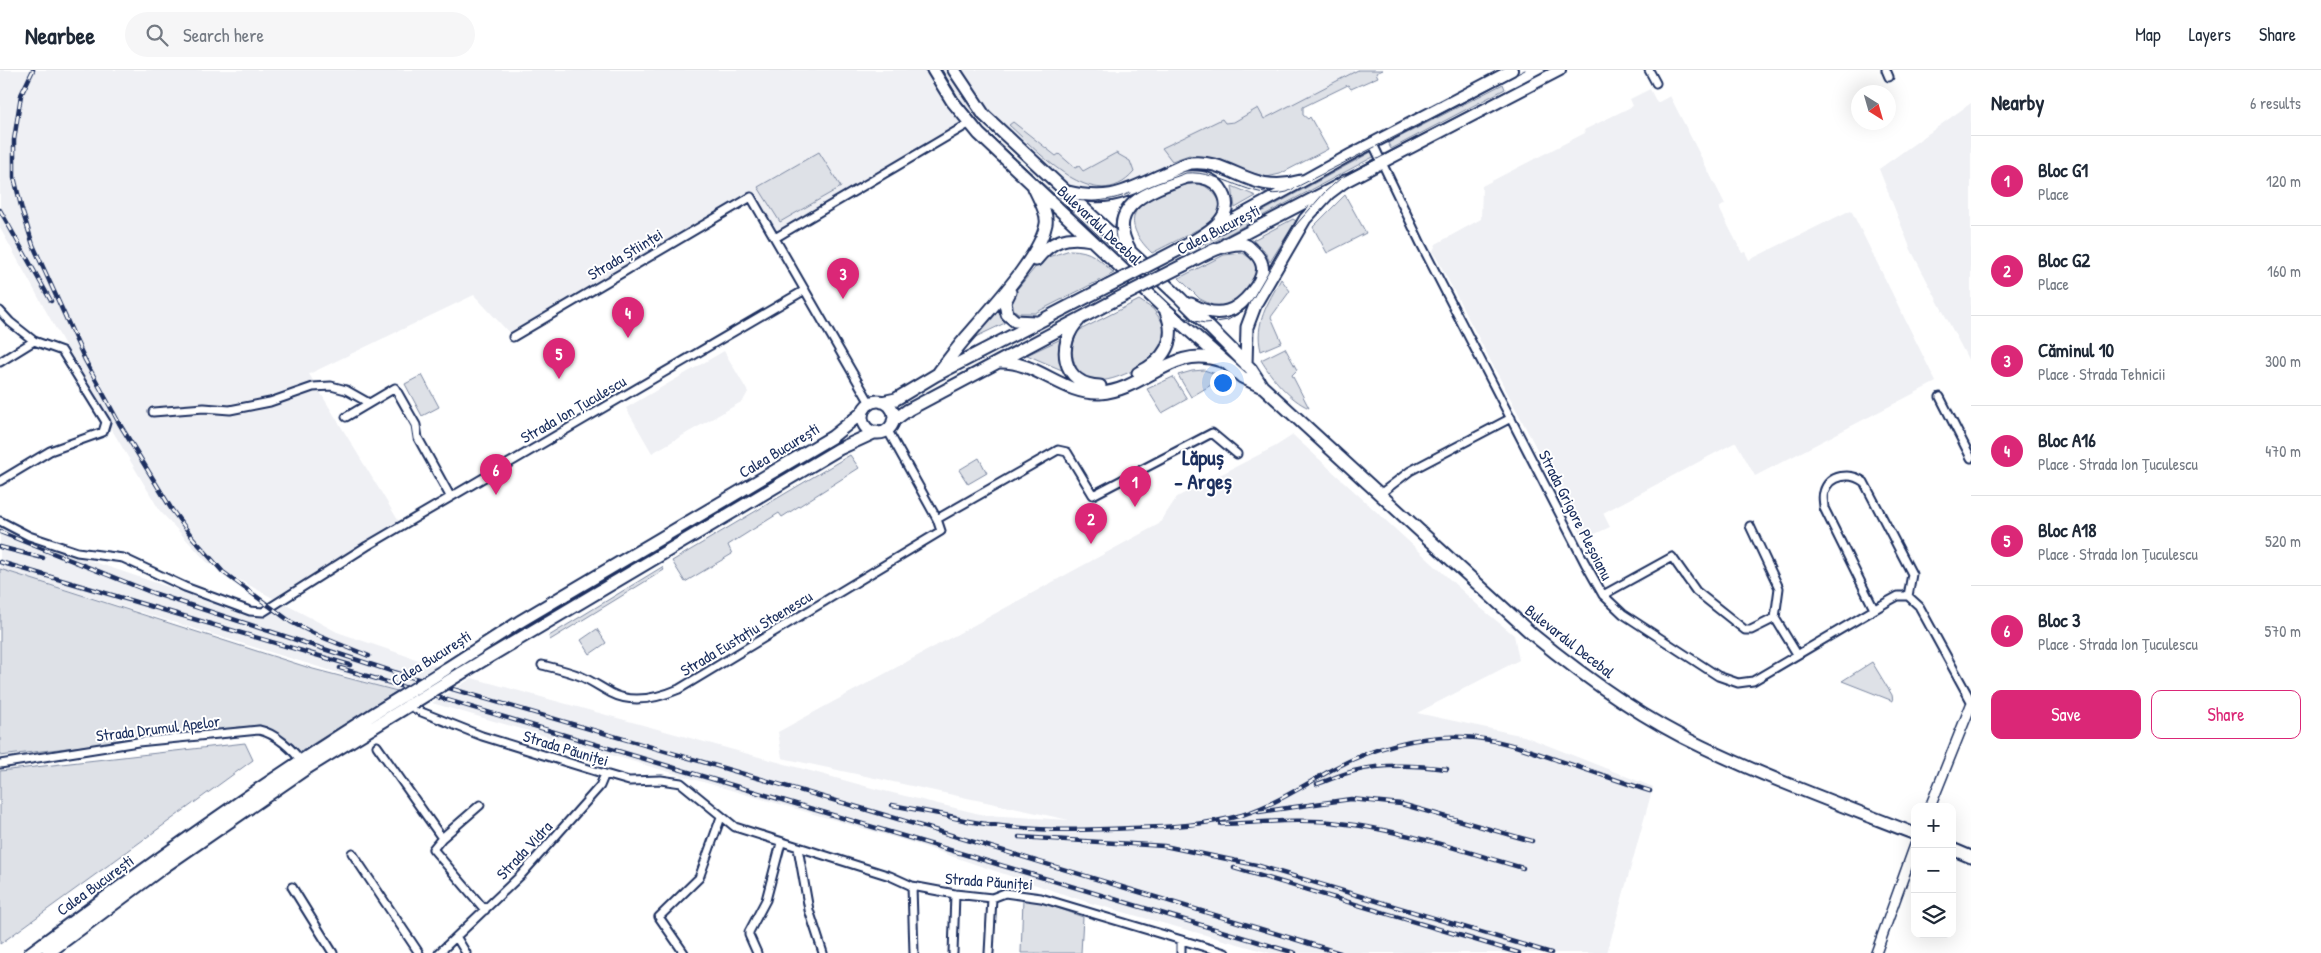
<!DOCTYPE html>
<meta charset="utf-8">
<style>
:root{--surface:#fff;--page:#f6f6f7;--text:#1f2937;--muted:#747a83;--line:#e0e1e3;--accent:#db2777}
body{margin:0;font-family:"Patrick Hand",sans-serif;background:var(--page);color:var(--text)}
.controls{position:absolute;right:15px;bottom:15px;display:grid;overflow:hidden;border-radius:10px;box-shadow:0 5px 20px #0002}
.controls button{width:45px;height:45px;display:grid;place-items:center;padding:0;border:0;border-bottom:1px solid var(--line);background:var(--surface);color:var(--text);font:25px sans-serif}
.compass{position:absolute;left:1851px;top:15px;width:45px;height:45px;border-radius:50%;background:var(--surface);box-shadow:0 5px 20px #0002;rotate:143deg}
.you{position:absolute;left:1222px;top:312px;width:18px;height:18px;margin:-12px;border:4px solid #fff;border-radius:50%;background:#1a73e8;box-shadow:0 0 0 8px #1a73e833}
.badge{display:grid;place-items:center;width:32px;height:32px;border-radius:50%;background:var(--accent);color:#fff;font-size:16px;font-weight:700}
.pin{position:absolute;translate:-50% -41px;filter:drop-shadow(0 1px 2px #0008)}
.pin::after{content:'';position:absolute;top:26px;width:18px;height:15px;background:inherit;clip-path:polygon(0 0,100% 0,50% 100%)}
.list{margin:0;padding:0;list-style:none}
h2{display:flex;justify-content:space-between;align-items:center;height:65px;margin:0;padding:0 20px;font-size:21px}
h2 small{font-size:16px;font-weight:400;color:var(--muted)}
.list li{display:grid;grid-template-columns:32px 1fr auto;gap:15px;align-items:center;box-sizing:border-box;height:90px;padding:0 20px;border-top:1px solid var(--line)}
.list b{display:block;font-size:19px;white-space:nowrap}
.list p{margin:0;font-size:16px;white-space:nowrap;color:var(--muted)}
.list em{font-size:16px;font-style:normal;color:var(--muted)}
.actions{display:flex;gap:10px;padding:15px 20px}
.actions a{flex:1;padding:11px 0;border:1px solid var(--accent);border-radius:10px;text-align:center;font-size:18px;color:var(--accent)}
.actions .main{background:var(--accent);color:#fff}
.icon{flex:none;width:28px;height:28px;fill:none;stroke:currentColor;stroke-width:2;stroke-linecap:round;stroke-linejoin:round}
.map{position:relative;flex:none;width:1971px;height:883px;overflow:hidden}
header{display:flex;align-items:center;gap:30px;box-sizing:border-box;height:70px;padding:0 25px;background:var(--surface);border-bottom:1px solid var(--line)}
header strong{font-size:24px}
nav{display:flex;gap:28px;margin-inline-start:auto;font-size:18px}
.search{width:350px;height:45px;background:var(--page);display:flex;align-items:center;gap:12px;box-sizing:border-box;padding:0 18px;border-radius:28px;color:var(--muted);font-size:19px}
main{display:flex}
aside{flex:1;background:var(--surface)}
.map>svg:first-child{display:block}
.built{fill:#eff0f4}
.green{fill:#dee1e7;stroke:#7c88a2}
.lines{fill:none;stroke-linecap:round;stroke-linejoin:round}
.minor-casing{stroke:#1b2f5e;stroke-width:11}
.tertiary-casing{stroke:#1b2f5e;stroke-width:12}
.secondary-casing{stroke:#1b2f5e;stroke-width:14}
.primary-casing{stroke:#1b2f5e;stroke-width:15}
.minor{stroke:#fff;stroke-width:7}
.tertiary{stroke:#fff;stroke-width:9}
.secondary{stroke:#fff;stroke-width:10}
.primary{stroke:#fff;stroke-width:11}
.tram{stroke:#1b2f5e;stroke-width:1}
.rail-casing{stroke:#1b2f5e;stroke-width:4.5}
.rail{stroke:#fff;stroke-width:2.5;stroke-dasharray:8;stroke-linecap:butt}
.primary-bridge-casing{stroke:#1b2f5e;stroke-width:15;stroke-linecap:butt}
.primary-bridge{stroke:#fff;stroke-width:11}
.labels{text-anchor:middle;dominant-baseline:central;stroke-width:4;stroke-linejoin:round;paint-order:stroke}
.street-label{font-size:16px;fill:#1b2f5e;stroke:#fff}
.district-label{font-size:21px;font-weight:bold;fill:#1b2f5e;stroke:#fff}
</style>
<header>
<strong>Nearbee</strong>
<div class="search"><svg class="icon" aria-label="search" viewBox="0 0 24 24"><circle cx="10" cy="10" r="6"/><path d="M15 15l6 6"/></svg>Search here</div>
<nav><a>Map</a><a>Layers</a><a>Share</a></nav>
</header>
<main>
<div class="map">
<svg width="1971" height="883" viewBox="0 0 1971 883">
<rect width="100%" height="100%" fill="#fff"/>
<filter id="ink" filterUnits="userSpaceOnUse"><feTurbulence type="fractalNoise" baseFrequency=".02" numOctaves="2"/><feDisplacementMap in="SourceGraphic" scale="10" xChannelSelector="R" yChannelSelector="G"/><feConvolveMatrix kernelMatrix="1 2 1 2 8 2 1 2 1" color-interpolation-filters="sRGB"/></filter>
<g filter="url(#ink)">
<path class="built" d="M0 0H1369L1206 79 1136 118 1115 125 1063 120 984 45 775 168 751 127 513 267 474 225 309 304 401 455 281 532 337 562 436 596 397 621 0 499V453L44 475 257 547 280 532 207 492 160 441 112 360 0 158Z
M1650 19 1657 33 1670 26 1725 134 1719 138 1742 183 1745 182 1749 190 1851 140 1936 312 1755 406 1736 372 1603 443 1610 457 1584 469 1433 181 1436 174 1481 149 1482 116 1585 63 1584 60 1633 36 1630 29Z
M1971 33V295L1911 180 1879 99Z
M724 281 748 322 743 331 652 383 626 338Z
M1293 365 1482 539 1514 565 1519 590 1417 643 1524 666 1653 717 1607 883H1270L1087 832 913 773 432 633 472 608 872 718 984 745 1069 750 782 688 778 662 1159 454 1177 427 1276 376Z"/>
<path class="green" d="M1358 0H1383L1376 3 1378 7 1351 19 1348 15 1303 37V45L1308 49 1310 47 1328 79 1280 104 1267 107 1189 85 1172 91 1162 78 1222 49 1225 53 1234 52 1258 38 1264 49Z
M1503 14 1505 19 1391 79 1388 73Z
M1013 52 1056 86 1059 84 1075 98 1079 96 1083 101 1116 83 1130 91 1134 102C1095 148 1038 81 1009 55Z
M1373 81 1375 86 1206 176 1205 173Z
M819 82 841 117 780 152 758 117Z
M1199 113C1210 118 1227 131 1217 146 1210 155 1165 176 1152 183 1126 158 1126 137 1161 123 1174 118 1185 114 1199 113Z
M1232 116 1256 126 1235 138Z
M1345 125 1366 163 1327 183 1313 157Z
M1293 149 1296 151 1270 192 1264 180 1253 170Z
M1070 180C1092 180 1098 189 1114 203L1035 243H1018L1011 237 1013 224 1039 193 1048 187Z
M1243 183 1255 192 1258 199 1254 212 1234 234 1218 238 1200 229 1179 208 1224 185Z
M1281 209 1290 221 1271 247 1282 272 1261 281C1254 253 1268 233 1281 209Z
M1139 230 1153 239 1167 259C1166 264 1166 270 1165 275 1159 288 1144 295 1132 301 1112 310 1086 320 1075 294 1070 282 1073 273 1078 261Z
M997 239 1005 253 967 271Z
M1061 269V292L1064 301 1027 285Z
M1285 278 1297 300 1292 305 1309 338C1290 330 1271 307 1261 290Z
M1204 300 1222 306 1233 314 1227 322 1219 317 1211 315 1191 327 1178 305 1192 301Z
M422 305 439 337 422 346 405 314Z
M1173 307 1187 329 1162 343 1147 319Z
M850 385 859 398 782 447 779 443 728 475 732 484 685 512 672 491Z
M979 388 987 403 968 414 959 400Z
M662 497 664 500 550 570 549 566Z
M0 499 313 599 397 621 300 682 260 655 0 686Z
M597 559 606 573 590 584 581 570Z
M1872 592 1892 625 1893 631 1842 611Z
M245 673 253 690 0 874V701Z
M1023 829H1032L1083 847 1081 883H1021Z"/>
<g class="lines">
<defs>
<path id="minor" d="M1649 0 1656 13
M1886 0 1889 7
M1372 72 1421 174 1585 493 1603 525 1623 544 1718 606 1738 613 1753 611 1887 532 1898 526H1908L1919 536 1971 631
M775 168 970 53
M0 241 10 252 34 271 62 281 106 352 103 362 50 381 0 411
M513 267 751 127 870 333
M0 292 34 271
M1940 327 1971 388
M153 342 204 338 230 340 270 332 313 317 331 316 346 320 369 333
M346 347 395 318 416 355 418 368 450 426
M1380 424 1410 401 1511 348
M937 449 1058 380 1067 382 1093 425 1212 363 1237 384
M0 451 29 466 77 482 123 488 185 517 250 541 263 542 367 476 805 220
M1750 456 1779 518 1775 548 1797 584
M1603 525 1672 487 1696 521 1745 560H1751L1775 548
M1874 539 1824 438C1824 432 1822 427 1824 422 1829 404 1851 402 1864 412L1912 504 1908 526
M542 595C554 598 568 601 580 606 590 610 600 617 611 623 632 634 658 628 679 619L941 461 937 449 887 359
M407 634 419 641 482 666 605 704 629 711 661 710 681 713 735 757 890 806 912 816 955 824 992 828 1005 823 1041 828 1225 883
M377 676 442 768
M0 694 138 672 259 660C275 663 294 680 303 694
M480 735 442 768 433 779 485 840
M798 778 809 840 823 883
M352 783 419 883
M912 816 914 883
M292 817 333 883
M457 868 466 883
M439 883 521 805 600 716 605 704
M684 883 659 847 699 808 721 747
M757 883 749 865V862L766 830 781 773
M953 883 955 824
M989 883 992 828
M1181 883V871"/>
<path id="tertiary" d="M1930 737 1971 635
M1876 883 1915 775"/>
<path id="secondary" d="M1214 160 1350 85 1512 0
M1225 174 1560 0"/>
<path id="primary" d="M933 0 952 31 979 64 1166 240 1242 307 1260 316
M954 0 984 45 1180 228 1251 299 1262 316 1532 564C1583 606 1643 649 1703 677 1772 710 1844 736 1915 764
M1064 121C1111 133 1125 121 1166 103 1174 100 1183 94 1191 93 1232 89 1250 126 1301 111
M1129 178C1104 134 1156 118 1187 107 1199 106 1212 108 1220 118 1243 149 1198 168 1176 181
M1036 190C1052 170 1067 165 1091 170
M1184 195C1202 186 1220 174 1241 174 1247 174 1250 178 1254 182 1257 185 1261 190 1262 195 1266 211 1242 237 1227 241 1214 245 1202 240 1191 234
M1010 222 1005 232 1007 244 1015 251 1035 252
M1079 250C1056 273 1061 315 1100 316
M1000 292C1037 291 1063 325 1100 323 1145 320 1174 273 1221 291
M1246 295 1247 257 1256 233 1305 149 1329 123 1345 111
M939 302C949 289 959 275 970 263 992 237 1040 187 1046 154 1048 143 1039 129 1034 118
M1138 303C1164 291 1178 270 1166 242
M862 347a16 16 0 1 1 32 0a16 16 0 1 1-32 0Z
M882 332 896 329 936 305 1108 216
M893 351 908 340 1115 230
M446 599 519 552 832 367 863 342
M460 604 839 379 876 362
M1952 779 1971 787
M30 883C153 792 276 703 406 624
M48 883 165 796 307 698 413 633"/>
</defs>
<use href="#minor" class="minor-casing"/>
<use href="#tertiary" class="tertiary-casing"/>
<use href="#secondary" class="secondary-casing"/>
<use href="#primary" class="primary-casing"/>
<use href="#minor" class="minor"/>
<use href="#tertiary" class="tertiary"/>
<use href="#secondary" class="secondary"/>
<use href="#primary" class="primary"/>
<path class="tram" d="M942 0 958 27 984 59 1125 190 1181 246 1195 251 1205 253 1216 252 1228 250 1243 241 1253 228 1295 156 1325 122 1341 108 1547 0
M1056 122C1074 136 1110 132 1130 123
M1122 186C1117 177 1115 166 1115 156 1118 121 1158 114 1186 103 1222 100 1251 131 1287 122L1525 0"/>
<defs>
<path id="rail" d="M33 0 21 25 14 70V107L22 140 33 175 85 290 119 353 172 440 193 468 223 502 291 552 319 566 369 586
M0 140 51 231
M0 462 153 523 394 602 888 746 1340 883
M0 477 43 488
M0 492 350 595
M340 598 1295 883
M1317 714C1329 710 1342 704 1354 701 1384 693 1417 695 1447 699
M892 735 955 747
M1259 742 1351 729 1401 734 1532 771
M950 747C1011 762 1071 761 1133 758 1170 757 1207 755 1242 745 1274 735 1303 716 1333 699 1372 678 1418 665 1463 667 1496 668 1526 679 1557 690 1588 700 1619 711 1650 721
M1221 754C1260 753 1300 748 1339 753 1402 760 1463 781 1523 798
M1019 767 1164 776 1256 795 1551 883
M1234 798 1519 883"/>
</defs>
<use href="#rail" class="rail-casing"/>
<use href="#rail" class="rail"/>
<defs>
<path id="primary-bridge" d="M1108 216 1176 181
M1115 230 1184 195
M406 624 446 599
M413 633 460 604"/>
</defs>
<use href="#primary-bridge" class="primary-bridge-casing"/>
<use href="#primary-bridge" class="primary-bridge"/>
</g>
</g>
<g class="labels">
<g class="street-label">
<text transform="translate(1100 155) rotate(43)">Bulevardul Decebal</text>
<text transform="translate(1218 159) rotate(-27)">Calea București</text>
<text transform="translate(625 184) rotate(-31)">Strada Științei</text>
<text transform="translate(573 339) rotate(-30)">Strada Ion Țuculescu</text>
<text transform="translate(779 380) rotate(-31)">Calea București</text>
<text transform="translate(1576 445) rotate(63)">Strada Grigore Pleșoianu</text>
<text transform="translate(746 563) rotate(-31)">Strada Eustațiu Stoenescu</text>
<text transform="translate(1570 571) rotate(38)">Bulevardul Decebal</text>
<text transform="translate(431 588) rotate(-32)">Calea București</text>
<text transform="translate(158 658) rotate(-7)">Strada Drumul Apelor</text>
<text transform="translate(566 678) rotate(17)">Strada Păuniței</text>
<text transform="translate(524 780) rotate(-47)">Strada Vidra</text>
<text transform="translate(989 811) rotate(4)">Strada Păuniței</text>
<text transform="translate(95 815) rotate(-36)">Calea București</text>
</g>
<g class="district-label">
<text x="1203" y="387">Lăpuș<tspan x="1203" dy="24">- Argeș</tspan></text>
</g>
</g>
</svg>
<div class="controls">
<button>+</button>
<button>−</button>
<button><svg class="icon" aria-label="layers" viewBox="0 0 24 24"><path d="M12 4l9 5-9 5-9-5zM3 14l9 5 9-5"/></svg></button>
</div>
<svg class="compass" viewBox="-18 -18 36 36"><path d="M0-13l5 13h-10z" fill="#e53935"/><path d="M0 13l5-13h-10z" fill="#747a83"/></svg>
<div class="you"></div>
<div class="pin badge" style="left:1135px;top:437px">1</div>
<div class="pin badge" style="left:1091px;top:474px">2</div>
<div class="pin badge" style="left:843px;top:229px">3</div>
<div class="pin badge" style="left:628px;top:268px">4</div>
<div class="pin badge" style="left:559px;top:309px">5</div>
<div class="pin badge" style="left:496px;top:425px">6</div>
</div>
<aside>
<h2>Nearby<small>6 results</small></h2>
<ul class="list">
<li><span class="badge">1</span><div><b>Bloc G1</b><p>Place</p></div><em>120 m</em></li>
<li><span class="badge">2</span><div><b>Bloc G2</b><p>Place</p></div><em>160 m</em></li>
<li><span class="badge">3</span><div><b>Căminul 10</b><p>Place · Strada Tehnicii</p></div><em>300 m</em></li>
<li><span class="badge">4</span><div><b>Bloc A16</b><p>Place · Strada Ion Țuculescu</p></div><em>470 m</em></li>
<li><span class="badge">5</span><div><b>Bloc A18</b><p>Place · Strada Ion Țuculescu</p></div><em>520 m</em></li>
<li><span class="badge">6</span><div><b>Bloc 3</b><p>Place · Strada Ion Țuculescu</p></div><em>570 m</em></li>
</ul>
<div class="actions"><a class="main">Save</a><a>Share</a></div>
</aside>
</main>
